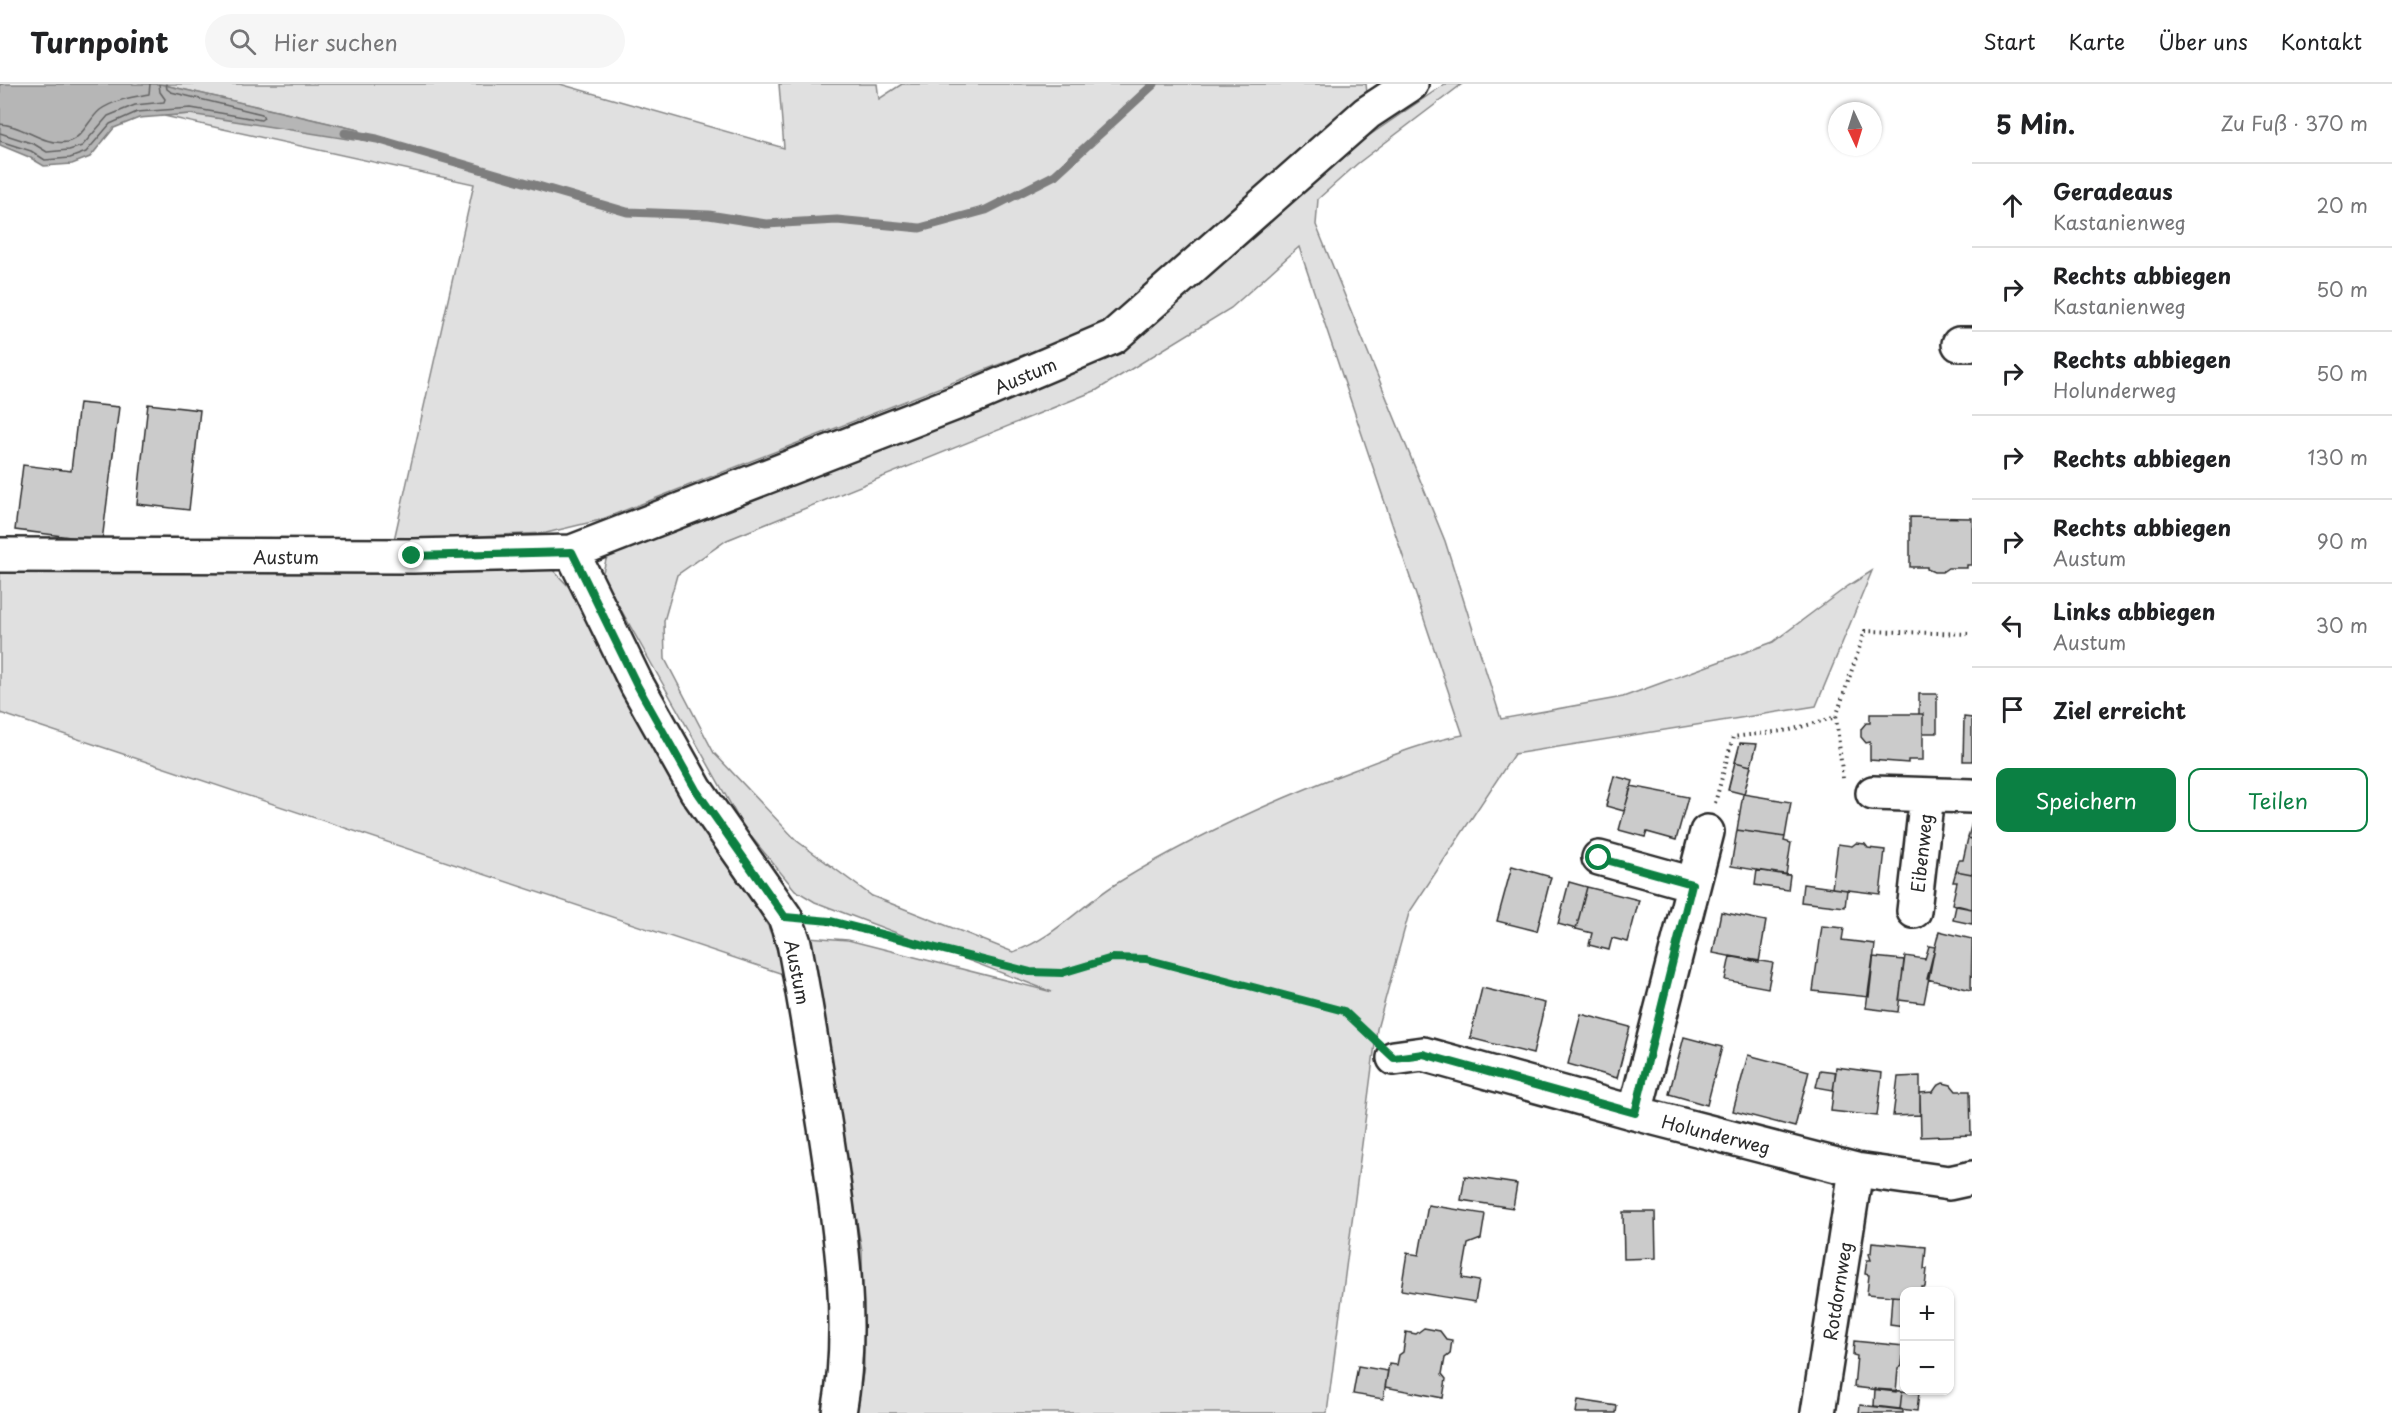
<!DOCTYPE html>
<html lang="de">
<meta charset="utf-8">
<style>
:root{--surface:#fff;--page:#f6f6f6;--text:#202124;--muted:#757577;--line:#e0e0e0;--accent:#0b8043}
body{margin:0;font-family:"Playpen Sans",sans-serif;background:var(--page);color:var(--text)}
.controls{position:absolute;right:18px;bottom:18px;display:grid;overflow:hidden;border-radius:12px;box-shadow:0 2px 4px #0004}
.controls button{width:54px;height:54px;display:grid;place-items:center;padding:0;border:0;border-bottom:2px solid var(--line);background:var(--surface);color:var(--text);font:30px sans-serif}
.compass{position:absolute;left:1828px;top:18px;width:54px;height:54px;border-radius:50%;background:var(--surface);box-shadow:0 2px 4px #0004;rotate:176deg}
.stop{position:absolute;width:18px;height:18px;margin:-14px;border:4px solid #0b8043;border-radius:50%;background:#fff}
.stop.end{background:#0b8043;border-color:#fff;box-shadow:0 2px 6px #0008}
.list{margin:0;padding:0;list-style:none}
h2{display:flex;justify-content:space-between;align-items:center;height:78px;margin:0;padding:0 24px;font-size:26px}
h2 small{font-size:20px;font-weight:400;color:var(--muted)}
.list li{display:grid;grid-template-columns:39px 1fr auto;gap:18px;align-items:center;box-sizing:border-box;height:84px;padding:0 24px;border-top:2px solid var(--line)}
.list b{display:block;font-size:22px;white-space:nowrap}
.list p{margin:0;font-size:20px;white-space:nowrap;color:var(--muted)}
.list em{font-size:20px;font-style:normal;color:var(--muted)}
.actions{display:flex;gap:12px;padding:18px 24px}
.actions a{flex:1;padding:14px 0;border:2px solid var(--accent);border-radius:12px;text-align:center;font-size:21px;color:var(--accent)}
.actions .main{background:var(--accent);color:#fff}
.icon{flex:none;width:33px;height:33px;fill:none;stroke:currentColor;stroke-width:2;stroke-linecap:round;stroke-linejoin:round}
.map{position:relative;flex:none;width:1972px;height:1329px;overflow:hidden}
header{display:flex;align-items:center;gap:36px;box-sizing:border-box;height:84px;padding:0 30px;background:var(--surface);border-bottom:2px solid var(--line)}
header strong{font-size:28px}
nav{display:flex;gap:33px;margin-inline-start:auto;font-size:21px}
.search{width:420px;height:54px;background:var(--page);display:flex;align-items:center;gap:15px;box-sizing:border-box;padding:0 21px;border-radius:33px;color:var(--muted);font-size:22px}
main{display:flex}
aside{flex:1;background:var(--surface)}
.map>svg:first-child{display:block}
.green{fill:#e0e0e0;stroke:#868686;stroke-width:1.5;fill-rule:evenodd}
.water{fill:#b6b6b6;stroke:#7e7e7e;stroke-width:1.5}
.lines{fill:none;stroke-linecap:round;stroke-linejoin:round}
.shore{stroke:#636363;stroke-width:1.5}
.stream{stroke:#7e7e7e;stroke-width:9}
.building{fill:#cbcbcb;stroke:#2b2b2b;stroke-width:1.5}
.street-casing{stroke:#2b2b2b;stroke-width:38}
.path{stroke:#2b2b2b;stroke-width:4;stroke-dasharray:1.5 4.5;stroke-linecap:butt}
.street{stroke:#fff;stroke-width:33}
.route{stroke:#0b8043;stroke-width:8}
.labels{text-anchor:middle;dominant-baseline:central;stroke-width:4.5;stroke-linejoin:round;paint-order:stroke}
.street-label{font-size:18px;fill:#2b2b2b;stroke:#fff}
</style>
<header>
<strong>Turnpoint</strong>
<div class="search"><svg class="icon" aria-label="search" viewBox="0 0 24 24"><circle cx="10" cy="10" r="6"/><path d="M15 15l6 6"/></svg>Hier suchen</div>
<nav><a>Start</a><a>Karte</a><a>Über uns</a><a>Kontakt</a></nav>
</header>
<main>
<div class="map">
<svg width="1972" height="1329" viewBox="0 0 1972 1329">
<rect width="100%" height="100%" fill="#fff"/>
<filter id="ink" filterUnits="userSpaceOnUse"><feTurbulence type="fractalNoise" baseFrequency=".0167" numOctaves="2"/><feDisplacementMap in="SourceGraphic" scale="12" xChannelSelector="R" yChannelSelector="G"/><feConvolveMatrix kernelMatrix="1 2 1 2 8 2 1 2 1" color-interpolation-filters="sRGB"/></filter>
<g filter="url(#ink)">
<path class="green" d="M160 0H560L784 64 779 0H877L879 15 902 0H1366L1367 9 1100 241 600 436 546 449 394 456 474 100 164 32 190 30 358 46Z
M1445 0H1462L1357 80 1318 115 1316 141 1445 457 1501 635 1623 613 1773 558 1848 502 1872 487 1816 622 1514 670 1409 829 1377 945 1327 1329H857L864 1282 862 1167 808 853 848 856 1052 908 815 818 795 806 744 744 602 492 608 468 1119 268 1367 53ZM1299 163 1463 651C1424 658 1390 672 1354 686 1274 716 1193 753 1119 798 1082 820 1055 854 1013 868L872 812 797 757 714 669 665 575 664 537 677 491 727 456 1097 306 1231 224Z
M0 482 551 484 571 505 677 695 768 842 786 891 0 629Z"/>
<path class="water" d="M0 0H160L359 46 354 56 190 30 139 34 114 44 90 73 72 80 44 82 29 73 0 61Z"/>
<g class="lines">
<path class="shore" d="M0 40C24 41 42 62 67 58 83 54 88 36 100 26 114 16 133 13 149 10L150 0
M0 49 34 60 47 68 69 66 82 62 108 32 135 21 164 18 165 15 160 8 159 0
M0 57 31 67 45 76 70 74 86 68 110 40 137 28 191 24 261 36 264 34 262 30 171 8 167 5 166 0"/>
<path class="stream" d="M345 49 377 55 627 128 709 131 766 140 837 136 920 144 986 126 1055 91 1154 0"/>
</g>
<path class="building" d="M79 319 119 323 102 457 15 446 23 381 71 387Z
M148 320 200 326 189 426 137 420Z
M1910 433 1972 434V481H1967V484H1948L1942 488H1934L1927 485V483H1910Z
M1919 610H1937V649H1923V630H1919Z
M1870 630H1923V676H1908V679L1870 676V658L1866 659 1861 653V645L1866 639H1870Z
M1964 633 1972 634V677H1963Z
M1740 659 1757 660 1751 682 1735 678Z
M1735 678 1751 682 1744 710 1728 706Z
M1614 692 1633 697 1624 727 1606 722Z
M1631 702 1688 713 1676 756 1647 748 1645 753 1619 746Z
M1743 710 1791 718 1785 753 1737 746Z
M1972 738V755L1968 754Z
M1737 746 1785 753 1784 757 1791 759 1786 791 1731 782Z
M1968 754 1972 755V790L1956 787 1959 776H1963Z
M1856 759 1865 760 1868 764 1885 766 1880 810 1832 804 1838 760 1852 762Z
M1512 782 1551 793 1537 847 1497 837Z
M1757 786 1790 791 1788 806 1755 801Z
M1956 787 1972 790V825L1952 820 1957 798H1953Z
M1569 798 1587 803 1576 845 1558 840Z
M1803 800 1847 806 1845 823 1801 818Z
M1587 803 1639 816 1628 858 1612 854 1609 866 1589 861 1592 849 1576 845Z
M1956 822 1972 825V840L1953 836Z
M1721 828 1766 837 1759 878 1713 869Z
M1822 842 1844 844 1842 856 1875 860 1869 913 1813 907Z
M1939 847 1972 855 1971 906 1927 895Z
M1929 862 1935 863 1924 919 1899 916 1905 872 1925 875Z
M1730 872 1773 879 1768 904 1725 896Z
M1873 873 1904 876 1898 928 1866 924Z
M1482 904 1545 919 1533 970 1470 954Z
M1581 930 1630 943 1617 994 1568 980Z
M1684 953 1722 963 1707 1021 1669 1010Z
M1748 971 1809 987 1795 1043 1733 1027Z
M1836 983 1882 989 1877 1032 1831 1027Z
M1820 986 1836 988 1833 1006 1816 1003Z
M1920 992V1031L1893 1032 1898 993Z
M1943 999 1951 1001 1956 1007H1970L1971 1051 1921 1053 1920 1009 1933 1008 1937 1002Z
M1465 1092 1517 1100 1513 1124 1461 1116Z
M1428 1121 1485 1130 1481 1155 1468 1160 1462 1194 1479 1197 1475 1218 1401 1206 1407 1169 1419 1171Z
M1623 1128H1655L1656 1174 1624 1175Z
M1872 1158 1926 1163 1924 1185H1927L1925 1203H1922V1208H1904V1213L1867 1210 1869 1191 1865 1190 1867 1176H1871L1869 1170 1871 1169Z
M1892 1212 1904 1213V1243L1890 1241Z
M1424 1244 1440 1247 1446 1255 1452 1256 1450 1270 1445 1274 1442 1290 1446 1295 1443 1314 1385 1303 1389 1280 1397 1281 1399 1271 1403 1268 1406 1248 1416 1250Z
M1854 1257 1904 1262 1902 1282 1898 1285 1896 1308 1854 1303 1857 1272 1853 1271Z
M1358 1282 1388 1287 1383 1315 1353 1310Z
M1875 1305 1902 1307 1900 1325 1874 1322Z
M1902 1307 1919 1309 1917 1327 1900 1325Z
M1578 1316 1617 1322 1616 1329H1576Z
M1860 1321 1903 1326V1329H1859Z"/>
<g class="lines">
<defs>
<path id="street" d="M1959 260H1972
M572 468 637 601 696 706 785 833 794 859C806 920 815 982 825 1043 839 1137 856 1235 839 1329
M0 471 413 472 572 468 974 312 1113 253 1367 29 1411 0
M1873 709 1972 712
M1599 774 1693 800
M1914 827 1927 711
M1394 974 1423 970 1635 1029 1856 1086 1949 1099 1972 1094
M1635 1029 1707 748
M1818 1329 1856 1086"/>
</defs>
<use href="#street" class="street-casing"/>
<path class="path" d="M1836 633 1843 695
M1715 719 1733 653 1790 646 1836 633 1865 547 1972 550
M822 837 1030 888 1062 889 1112 874 1146 875 1344 927 1371 953"/>
<use href="#street" class="street"/>
</g>
</g>
<g class="lines" filter="url(#ink)">
<path class="route" d="M412 472 572 468 637 601 696 706 785 833 830 837 1030 888 1062 889 1112 874 1146 875 1344 927 1394 974 1423 970 1635 1029 1692 800 1599 774"/>
</g>
<g class="labels">
<g class="street-label">
<text transform="translate(1025 291) rotate(-23)">Austum</text>
<text x="286" y="472">Austum</text>
<text transform="translate(1921 769) rotate(-84)">Eibenweg</text>
<text transform="translate(798 888) rotate(79)">Austum</text>
<text transform="translate(1716 1050) rotate(14)">Holunderweg</text>
<text transform="translate(1837 1207) rotate(-81)">Rotdornweg</text>
</g>
</g>
</svg>
<div class="controls">
<button>+</button>
<button>−</button>
</div>
<svg class="compass" viewBox="-18 -18 36 36"><path d="M0-13l5 13h-10z" fill="#e53935"/><path d="M0 13l5-13h-10z" fill="#757577"/></svg>
<div class="stop" style="left:1599px;top:774px"></div>
<div class="stop end" style="left:412px;top:472px"></div>
</div>
<aside>
<h2>5 Min.<small>Zu Fuß · 370 m</small></h2>
<ul class="list">
<li><svg class="icon" aria-label="ahead" viewBox="0 0 24 24"><path d="M12 20V5M6 11l6-6 6 6"/></svg><div><b>Geradeaus</b><p>Kastanienweg</p></div><em>20 m</em></li>
<li><svg class="icon" aria-label="right" viewBox="0 0 24 24"><path d="M7 20v-9h11M14 6l5 5-5 5"/></svg><div><b>Rechts abbiegen</b><p>Kastanienweg</p></div><em>50 m</em></li>
<li><svg class="icon" aria-label="right" viewBox="0 0 24 24"><path d="M7 20v-9h11M14 6l5 5-5 5"/></svg><div><b>Rechts abbiegen</b><p>Holunderweg</p></div><em>50 m</em></li>
<li><svg class="icon" aria-label="right" viewBox="0 0 24 24"><path d="M7 20v-9h11M14 6l5 5-5 5"/></svg><div><b>Rechts abbiegen</b></div><em>130 m</em></li>
<li><svg class="icon" aria-label="right" viewBox="0 0 24 24"><path d="M7 20v-9h11M14 6l5 5-5 5"/></svg><div><b>Rechts abbiegen</b><p>Austum</p></div><em>90 m</em></li>
<li><svg class="icon" aria-label="left" viewBox="0 0 24 24"><path d="M17 20v-9H6M10 6l-5 5 5 5"/></svg><div><b>Links abbiegen</b><p>Austum</p></div><em>30 m</em></li>
<li><svg class="icon" aria-label="arrive" viewBox="0 0 24 24"><path d="M6 21V4h12l-3 4 3 4H6"/></svg><div><b>Ziel erreicht</b></div></li>
</ul>
<div class="actions"><a class="main">Speichern</a><a>Teilen</a></div>
</aside>
</main>
